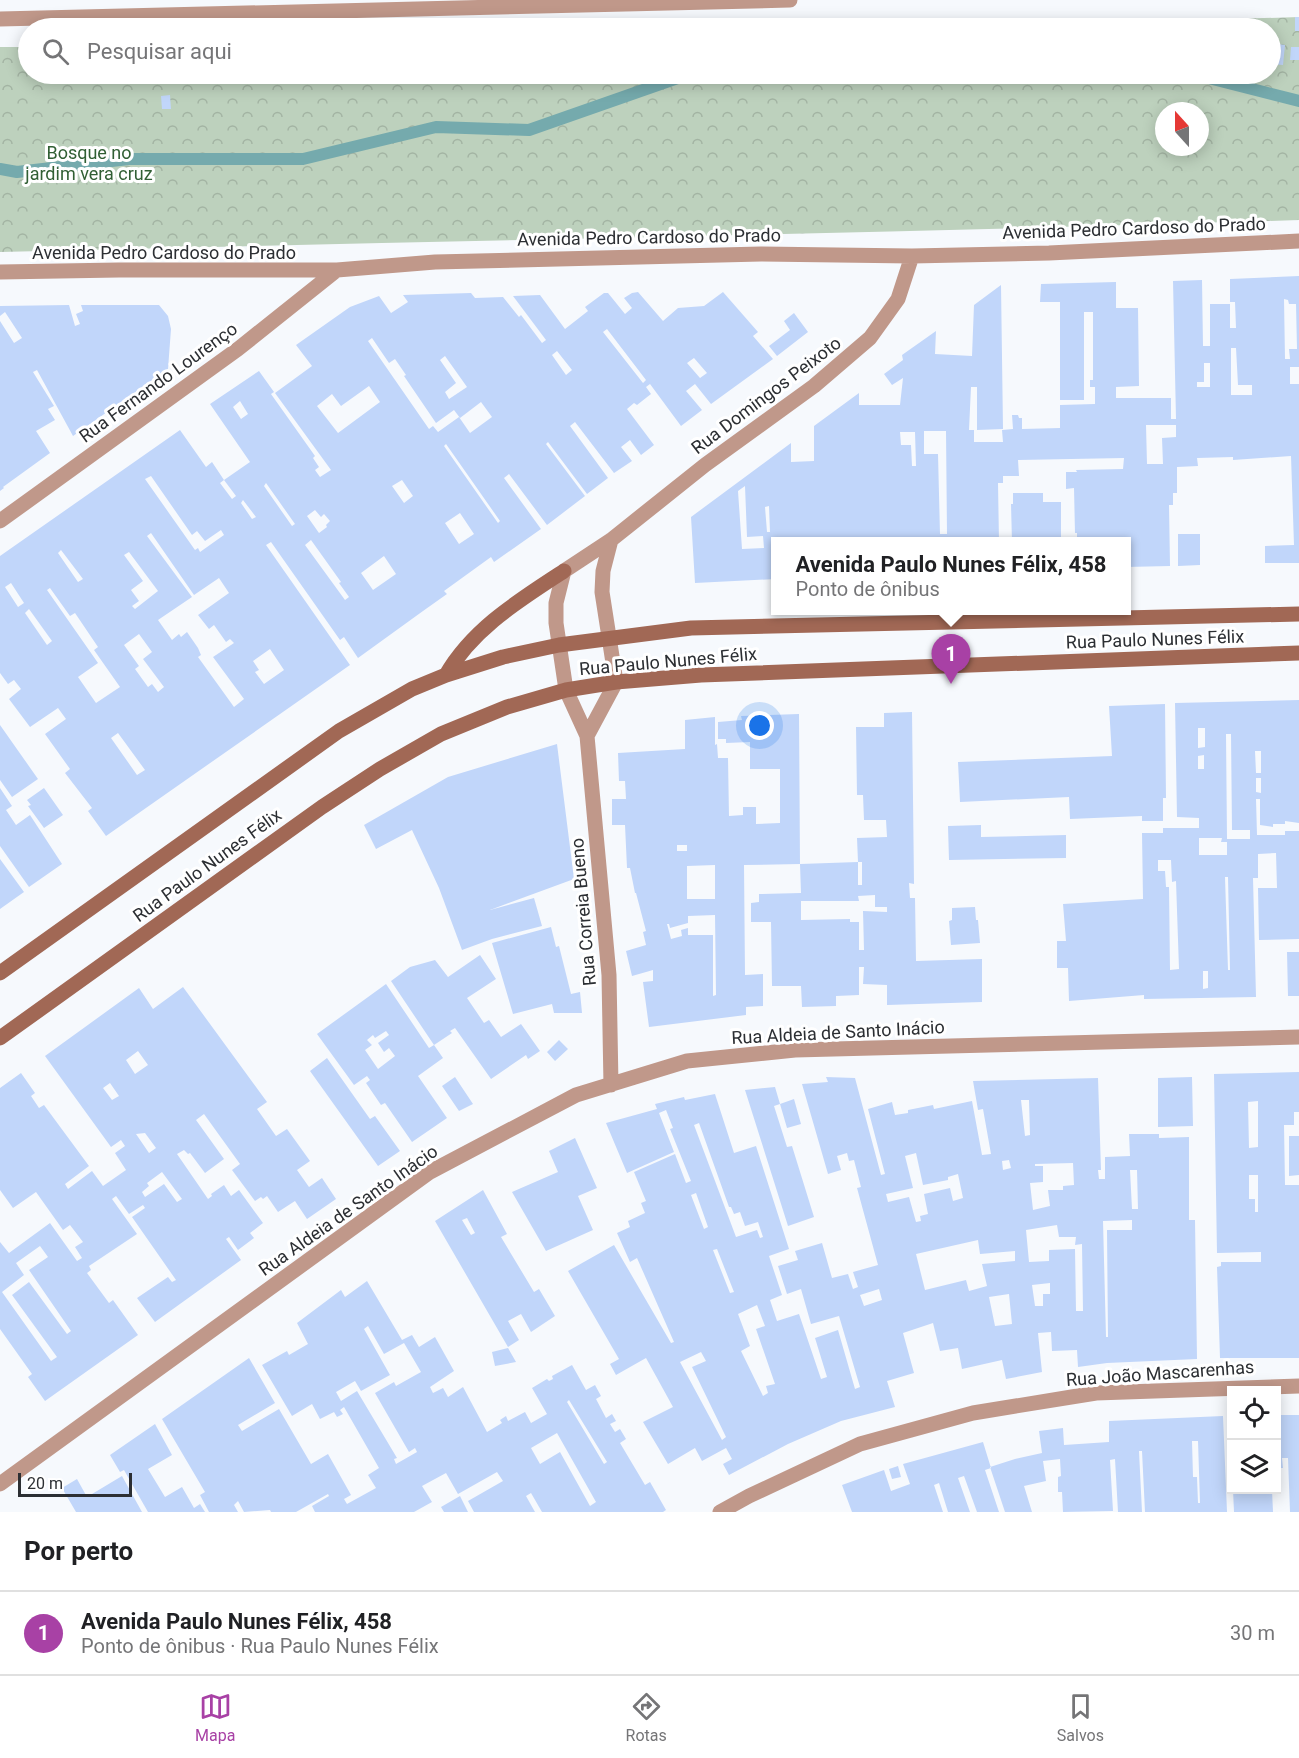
<!DOCTYPE html>
<html lang="pt">
<meta charset="utf-8">
<style>
:root{--surface:#fff;--page:#f2f2f2;--text:#202124;--muted:#757577;--line:#e0e0e0;--accent:#a841a5}
body{margin:0;font-family:Roboto,sans-serif;background:var(--page);color:var(--text)}
.controls{position:absolute;right:18px;bottom:18px;display:grid;overflow:hidden;border-radius:0px;box-shadow:0 3px 15px #0003}
.controls button{width:54px;height:54px;display:grid;place-items:center;padding:0;border:0;border-bottom:2px solid var(--line);background:var(--surface);color:var(--text);font:30px sans-serif}
.compass{position:absolute;left:1155px;top:102px;width:54px;height:54px;border-radius:50%;background:var(--surface);box-shadow:0 3px 15px #0003;rotate:339deg}
.scale{position:absolute;left:18px;bottom:15px;width:114px;box-sizing:border-box;padding-left:6px;border:3px solid #2c2f33;border-top:0;font-size:16px;line-height:21px;white-space:nowrap;color:#2c2f33;-webkit-text-stroke:4px #fff;paint-order:stroke}
.you{position:absolute;left:760px;top:726px;width:21px;height:21px;margin:-15px;border:4px solid #fff;border-radius:50%;background:#1a73e8;box-shadow:0 0 0 9px #1a73e833}
.badge{display:grid;place-items:center;width:39px;height:39px;border-radius:50%;background:var(--accent);color:#fff;font-size:20px;font-weight:700}
.pin{position:absolute;translate:-50% -50px;filter:drop-shadow(0 2px 3px #0008)}
.pin::after{content:'';position:absolute;top:32px;width:21px;height:18px;background:inherit;clip-path:polygon(0 0,100% 0,50% 100%)}
.popup{position:absolute;left:771px;top:537px;width:360px;height:78px;box-sizing:border-box;display:grid;place-content:center;border-radius:0px;background:var(--surface);filter:drop-shadow(0 2px 4px #0005);font-size:20px;white-space:nowrap;color:var(--muted)}
.popup b{font-size:22px;color:var(--text)}
.popup::after{content:'';position:absolute;left:50%;top:100%;margin-left:-12px;border:12px solid transparent;border-top-color:var(--surface)}
.list{margin:0;padding:0;list-style:none}
h2{display:flex;justify-content:space-between;align-items:center;height:78px;margin:0;padding:0 24px;font-size:26px}
h2 small{font-size:20px;font-weight:400;color:var(--muted)}
.list li{display:grid;grid-template-columns:39px 1fr auto;gap:18px;align-items:center;box-sizing:border-box;height:84px;padding:0 24px;border-top:2px solid var(--line)}
.list b{display:block;font-size:22px;white-space:nowrap}
.list p{margin:0;font-size:20px;white-space:nowrap;color:var(--muted)}
.list em{font-size:20px;font-style:normal;color:var(--muted)}
.icon{flex:none;width:33px;height:33px;fill:none;stroke:currentColor;stroke-width:2;stroke-linecap:round;stroke-linejoin:round}
.map{position:relative;flex:none;width:1299px;height:1512px;overflow:hidden}
.search{position:absolute;background:var(--surface);box-shadow:0 3px 15px #0003;left:18px;right:18px;top:18px;height:66px;display:flex;align-items:center;gap:15px;box-sizing:border-box;padding:0 21px;border-radius:33px;color:var(--muted);font-size:22px}
.sheet{height:162px;background:var(--surface)}
nav{display:flex;justify-content:space-around;align-items:center;box-sizing:border-box;height:84px;border-top:2px solid var(--line);background:var(--surface);font-size:16px;color:var(--muted)}
nav a{display:grid;justify-items:center;gap:3px}
nav .on{color:var(--accent)}
.map>svg:first-child{display:block}
.forest{fill:url(#forest-crowns);fill-rule:evenodd}
.lines{fill:none;stroke-linecap:round;stroke-linejoin:round}
.stream{stroke:#75aaad;stroke-width:12}
.building{fill:#c1d6fa;fill-rule:evenodd}
.street{stroke:#c0988a;stroke-width:15}
.secondary{stroke:#a16855;stroke-width:15}
.labels{text-anchor:middle;dominant-baseline:central;stroke-width:6;stroke-linejoin:round;paint-order:stroke}
.park-label{font-size:18px;fill:#315f34;stroke:#fff}
.street-label{font-size:18px;fill:#2c2f33;stroke:#fff}
</style>
<div class="map">
<svg width="1299" height="1512" viewBox="0 0 1299 1512">
<defs>
<pattern id="forest-crowns" width="20" height="18" patternUnits="userSpaceOnUse" patternTransform="scale(1.5)"><rect width="20" height="18" fill="#bdd1bd"/><path d="M2 6a3 3 0 1 1 6 0M12 15a3 3 0 1 1 6 0" fill="none" stroke="#a3b4a3"/></pattern>
</defs>
<rect width="100%" height="100%" fill="#f6f9fd"/>
<path class="forest" d="M1299 17V220C866 234 433 241 0 252V47H28V74H1270V28H938ZM1164 111H1200V147H1164Z"/>
<g class="lines">
<path class="stream" d="M1193 74 1299 101
M0 169 17 172 129 159H303L436 127 529 130 689 74"/>
</g>
<path class="building" d="M1295 17H1299V31H1295Z
M1270 43 1285 45 1283 65 1270 64Z
M1291 47H1299V60H1290Z
M170 95 171 109H162L161 96Z
M1299 276V367H1290V384H1299V563H1265V546L1294 545 1291 456 1233 460V457L1197 458 1198 466 1177 467V493H1173V505H1169L1170 566 1126 567V542H1077V533H1075L1074 488 1066 489V472H1077L1076 470 1123 469 1124 458 1018 460 1019 476H1003V483H998L999 542H776V579L695 583 691 517 791 443V462L814 461V426L859 393V405H900L903 378 892 385 884 374 903 360 902 355 936 331 935 354 972 356 974 305 1001 285 1003 429 977 430V387H971L969 430H974V442H1003L1002 430 1013 429 1012 415H1018L1019 418H1022V429L1060 428V405L1095 404V387H1090V380H1093V312H1084V400H1060V302H1040L1041 284 1116 282V308H1138L1139 386 1116 387V398H1171V419H1176L1173 281 1202 280 1203 346H1210V304H1230V328H1236L1235 302H1230V279ZM1284 299 1288 300 1289 304H1296L1297 349H1289L1290 359H1285ZM1231 348H1236L1238 385H1252V395H1231ZM1204 363H1210V387H1197V382H1204ZM1146 425H1176V437L1162 438 1163 464H1147ZM924 431H946L947 534H940L938 454H924ZM900 432H915L916 466H912L911 445H901ZM745 486 747 537 763 536 764 548 742 549 738 491ZM769 506 770 532H767L765 507Z
M638 292 663 321 678 308 704 306 723 292 758 332 753 336 773 359 711 404 695 384 686 391 702 410 681 426 650 384 646 387 651 394 637 405 634 403 627 409 654 445 641 455 630 440 621 447 632 461 614 473 575 422 570 426 608 478 587 494 548 442 546 444 585 496 547 525 509 474 504 478 541 529 494 562 491 557 444 591 447 594 423 611 358 658 344 637 340 640 271 542 266 545 350 665 106 836 88 811 92 808 65 773 70 769 45 734 66 719 58 708 30 727 9 699 21 689 14 680 8 684 0 673V556L180 430 206 467 212 462 224 480 220 483 232 499 236 496 224 480 250 462 210 404 259 371 274 392 271 394 315 456 313 458 319 467 315 470 320 477 331 470 275 393 312 366 296 345 350 307 379 296 391 313 408 302 403 295 471 293 475 298 503 297 519 317 521 315 542 343 546 340 513 296 540 295 565 329 588 311 585 307 604 293H608L625 314 632 308 624 298 632 293ZM607 329 646 380 643 383 603 332ZM372 338 389 363 395 359 406 375 404 376 436 423 454 410 460 418 481 402 492 417 470 433 459 417 438 432 433 426 429 429 368 341ZM557 351 572 370 566 375 552 355ZM445 356 467 387 449 399 445 392 456 383 440 360ZM694 358 707 373 700 378 687 363ZM369 386 380 402 338 433 317 406 332 394 341 406ZM240 401 248 414 241 419 233 407ZM446 444 500 521 498 523 444 446ZM151 476 192 535 197 531 205 541 221 530 224 535 200 552 198 548 195 550 145 479ZM402 480 413 496 404 503 392 486ZM266 483 295 524 292 526 264 486ZM243 500 256 517 252 519 241 503ZM315 510 321 517 324 514 330 521 326 525 327 527 319 533 307 516ZM460 513 474 534 459 544 445 523ZM151 533 194 595 219 578 229 593 198 615 209 629 214 625 226 642 230 639 234 643 213 657 244 699 234 707 198 657 201 655 198 648 187 632 181 637 179 634 172 640 158 620 192 597 147 536ZM311 540 341 582 339 583 349 597 345 600 305 545ZM61 550 83 579 78 582 58 553ZM129 552 158 591 135 609 132 606 139 601 131 590 143 581 124 555ZM384 556 396 574 373 590 361 573ZM11 583 24 603 18 607 5 587ZM50 588 70 616 75 613 98 647 94 650 120 687 96 703 78 677 98 663 47 590ZM29 609 52 641 47 645 25 613ZM139 634 152 652 143 659 164 687 158 692 152 684 148 687 135 669 139 666 124 645ZM270 649 284 670 264 684 255 672 259 670 253 661ZM118 733 145 770 137 775 111 738Z
M69 305 75 326 80 324 76 314 83 311 81 305H159L168 316 171 329 168 369 73 436 37 370 33 372 54 406 48 409 55 420 36 431 50 453 3 487 4 488 0 491V321L14 343 22 338 5 312 0 316V306Z
M794 313 808 332 777 356 769 346 790 330 784 321Z
M1013 493H1043V502H1061V542H1012L1011 504H1013Z
M1178 534H1200V565L1178 566Z
M1299 700V823L1285 821V824H1273V827L1260 825V799H1256L1257 835H1285V831H1299V939L1259 940 1258 888H1277L1276 853 1258 854V878H1253L1256 997 1144 999V995L1069 1001 1068 968H1057V941H1066L1063 904 1143 899 1142 833H1163V828H1199V818L1177 817 1175 703ZM1198 728H1205V747L1198 748ZM1226 734H1231L1232 830H1250V839H1227ZM1255 751H1261V773H1256ZM1204 755V769H1198V756ZM1256 778H1261V793L1256 792ZM1199 838H1222L1221 842H1227V855H1199ZM1158 860H1171L1172 882 1176 881 1179 969 1170 970 1169 887H1166L1165 871H1158ZM1225 877H1228L1230 970H1228ZM1203 971H1208V988L1203 989Z
M1165 704 1166 798H1163V821H1142V816L1070 819 1069 797 960 802 958 762 1112 756 1109 706Z
M912 712 914 884 909 883 910 898H915L916 961 982 959V1002L887 1005V985L863 984 864 967H859V995L836 996V1006L802 1007 801 986H772L771 922H751V903L759 902V894L801 893 800 864 858 862V885H862V862H858L857 838 887 837 886 820H864L863 795H857L856 727H884V713ZM875 895V907H887V912L863 911 864 950H859V922H850V919L801 920V901H859L858 896Z
M799 714 800 864 744 865 745 975 763 974V1006L746 1007V1015L649 1027 643 982 653 981V970L632 976 626 951 646 945 643 932 646 931 636 893H635L630 868H627L625 825H612V799H626L625 781H619L618 753 685 749V720L715 717V745L717 744 718 758H728L729 816 743 815V807H756V824L780 823V769H750V742L726 743V739H718V722L742 720 741 716ZM677 845H687V851H677ZM715 865V899H687V866ZM715 915 716 995 713 996V935H688V928L681 930 682 936 671 939 667 924H669L670 928 688 923V916Z
M0 725 38 779 12 797 0 780Z
M557 744 574 879 490 910 534 898 542 926 492 939 462 950 439 888 412 830 376 849 364 825 448 777Z
M0 788 12 806 6 810 16 825 30 815 62 864 29 887 0 846Z
M44 788 63 815 44 828 28 806 31 805 27 800Z
M981 825V837L1066 835V858L949 860 948 826Z
M0 859 24 892 0 909Z
M975 907 976 920H978L980 943 951 945 949 921 952 920V908Z
M551 927 556 947 559 946 571 994 580 992 582 1013H554L552 1004 513 1014 492 943Z
M1287 952H1299V996H1288Z
M480 955 496 979 467 998 484 1023 489 1020 501 1037 521 1024 540 1051 528 1059 526 1055 491 1079 455 1028 450 1031 452 1033 434 1045 391 981 410 967 435 960 448 977Z
M386 984 429 1048 434 1045 443 1058 418 1076 447 1118 412 1142 385 1103 381 1105 366 1083 370 1080 367 1076 354 1085 317 1034ZM386 1031 389 1035 378 1043 384 1052 389 1048 395 1056 378 1069 365 1050 372 1045 367 1040 373 1035 375 1038Z
M183 987 267 1102 257 1109 276 1136 287 1129 310 1161 297 1170 309 1187 322 1178 336 1199 307 1219 295 1201 278 1212 267 1196 263 1199 261 1197 255 1201 232 1170 240 1164 204 1114 196 1120 224 1159 205 1173 190 1153 188 1154 184 1150 177 1154 208 1199 212 1196 211 1194 224 1185 231 1196 239 1190 263 1223 250 1233 254 1238 238 1250 229 1237 226 1239 241 1260 155 1322 137 1298 168 1277 172 1282 176 1280 132 1217 145 1208 143 1205 129 1214 116 1196 112 1199 137 1234 89 1266 91 1270 87 1273 109 1303 113 1300 138 1335 45 1401 28 1377 32 1374 0 1329V1242L9 1253 50 1223 77 1261 82 1258 75 1247 83 1242 70 1225 63 1230 36 1192 13 1208 0 1190V1088L21 1073 35 1093 31 1096 39 1108 44 1105 89 1166 65 1184 68 1189 92 1171 103 1186 126 1170 115 1153 125 1146 121 1140 111 1147 45 1056 139 988 153 1009ZM138 1051 148 1065 135 1074 126 1060ZM110 1083 119 1096 112 1100 103 1088ZM145 1133 156 1148 149 1153 136 1134ZM162 1172 182 1199 177 1202 164 1184 145 1197 142 1192 149 1186 147 1183ZM40 1246 48 1257 29 1270 71 1331 67 1334 29 1282 12 1295 57 1357 51 1361 2 1292 24 1275 16 1263Z
M559 1040 568 1049 555 1061 547 1052Z
M327 1058 370 1119 375 1116 400 1151 378 1166 310 1071Z
M1299 1072V1112H1294V1125H1284L1285 1185H1299V1358H1220L1217 1267 1221 1266V1262H1261V1252L1217 1253 1214 1074ZM1258 1101V1147L1249 1148 1248 1102ZM1249 1175H1258V1212H1255V1199H1249Z
M455 1077 473 1104 459 1111 442 1086Z
M826 1077 855 1078 881 1175 885 1174 868 1109 892 1102 895 1115 908 1113V1110L933 1105 934 1109 972 1101 982 1155 991 1154 983 1109 978 1110 973 1081 1098 1078 1101 1170H1098L1099 1179H1105V1157L1130 1156 1129 1134H1159V1138L1189 1137V1220H1195L1197 1359 1107 1363 1078 1367 1077 1350 1052 1351 1051 1332 1038 1333 1042 1372 1006 1379 1002 1360 962 1369 958 1348 940 1351 933 1323 903 1333 914 1373 887 1381 895 1407 841 1421 788 1444 729 1475 723 1464 732 1459 726 1448 702 1461 695 1448 668 1464 643 1422 673 1407 646 1358 616 1375 610 1364 619 1359 568 1271 614 1245 671 1343 674 1342 637 1258 630 1262 617 1233 630 1227 628 1221 645 1213 641 1203 646 1201 634 1172 675 1154 686 1183 691 1181 670 1129 673 1128 666 1110 659 1113 674 1152 627 1173 606 1123 657 1109 655 1104 684 1097 685 1100 715 1094 734 1153 756 1146 789 1249 769 1256 782 1295 770 1300 777 1321 799 1314 821 1379 827 1377 815 1338 838 1330 855 1389 860 1387 839 1316 811 1324 801 1289 787 1294 778 1266 798 1260 795 1251 822 1243 832 1278 848 1274 853 1289 858 1287 853 1272 878 1265 857 1188 861 1187 854 1160 849 1161 847 1153 837 1156 841 1170 828 1174 802 1084 828 1082ZM1021 1100H1029L1030 1135 1025 1136ZM699 1123 729 1207H731L734 1214 740 1212 745 1226 758 1222 763 1237 760 1238 757 1230 736 1237 694 1125ZM916 1153 923 1185 948 1180V1177L958 1174 963 1198 953 1201 950 1188 924 1194 928 1214 920 1216 921 1221 916 1222 909 1197 888 1202 886 1194 913 1188 905 1156ZM1009 1160 1011 1168 1003 1170 1002 1161ZM1073 1163 1074 1185 1063 1186V1190H1048L1050 1206 1033 1210 1030 1183 1043 1182V1166H1035V1164ZM1130 1170H1137L1138 1209H1132ZM696 1193 708 1227 704 1229 691 1195ZM1132 1220V1230H1107L1108 1337H1106L1103 1221ZM1057 1225 1059 1237H1076L1075 1245 1082 1244 1083 1311H1076L1075 1249 1049 1250V1261L1029 1262 1026 1230ZM978 1240 980 1254 1015 1251V1261L982 1264 987 1286 969 1291 966 1280 925 1290 916 1254ZM717 1249 734 1292 730 1293 713 1250ZM1050 1283V1294H1043V1306H1035L1032 1285ZM879 1289 882 1300 864 1306 860 1295ZM1009 1294 1012 1324 995 1326 989 1297ZM757 1305 765 1326 756 1329 775 1384 766 1386 768 1393 763 1396 741 1351 750 1346 738 1314ZM701 1352 706 1361 692 1367 726 1437 722 1440 680 1362Z
M1192 1077 1193 1126 1158 1127V1078Z
M775 1087 780 1104 774 1106 787 1147 792 1146 814 1217 788 1226 745 1090Z
M794 1099 801 1124 787 1128 780 1104Z
M1289 1136H1299V1175L1289 1176Z
M575 1138 597 1188 578 1196 593 1230 546 1251 512 1192 558 1172 549 1151Z
M483 1190 507 1234 501 1237 534 1292 539 1289 555 1316 531 1332 521 1314 508 1321 519 1340 508 1347 435 1221ZM467 1218 475 1233 471 1235 462 1220Z
M367 1281 402 1340 412 1335 419 1347 435 1337 454 1371 430 1387 433 1393 443 1388 448 1397 463 1387 487 1432 502 1423 500 1420 506 1416 508 1421 525 1412 531 1423 547 1414 532 1388 547 1379 549 1381 553 1379 552 1376 572 1365 586 1390 595 1385 601 1396 596 1399 606 1418 612 1414 616 1421 610 1424 615 1432 620 1429 626 1439 620 1443 645 1485 650 1482 666 1510 663 1512H542L531 1493 526 1496 535 1512H474L468 1501 503 1481 497 1472 458 1494 446 1473 422 1486 432 1502 414 1512H315L312 1506 329 1496 328 1494 296 1512H271L270 1510 244 1512 238 1501 234 1505 238 1512H209L200 1495 205 1492 162 1419 249 1358 275 1403 238 1425 242 1431 279 1409 311 1464 328 1454 351 1495 344 1499 347 1504 376 1488 368 1475 379 1468 344 1407 340 1410 343 1414 337 1417 334 1412 320 1419 312 1404 292 1416 262 1365 287 1351 289 1355 308 1344 297 1323 341 1290 345 1297ZM368 1326 384 1354 404 1343 421 1372 396 1386 394 1382 375 1393 409 1452 415 1448 417 1452 396 1464 394 1459 397 1458 357 1391 341 1401 336 1392 355 1381 361 1391 390 1375 364 1329ZM569 1400 607 1462 604 1464 567 1402ZM557 1433 596 1502 590 1506 560 1452 540 1464 531 1448Z
M508 1348 516 1362 495 1366 492 1352Z
M1276 1415H1299V1512H1290L1288 1458H1282L1283 1468H1276Z
M1223 1416 1227 1512H1145L1142 1451H1139L1142 1512H1118L1115 1459 1110 1460 1113 1511 1063 1512 1062 1492H1058V1477L1061 1476 1060 1459 1043 1461 1046 1481 1024 1486 1032 1512H1005L990 1467 1015 1459 1042 1453 1039 1431 1063 1428 1064 1445 1109 1442V1421ZM1192 1441H1198L1200 1503H1198L1197 1477H1193Z
M155 1424 172 1455 148 1469 165 1497 182 1487 194 1508 200 1504 205 1512H148L124 1470 120 1472 110 1455Z
M983 1442 991 1468 985 1470 999 1512H977L964 1476 958 1478 970 1512H948L939 1483 934 1485 943 1512H852L842 1485 884 1470 891 1491 910 1484 903 1464Z
M898 1466 901 1477 892 1479 889 1469Z
M122 1476 142 1512H76L62 1488 77 1479 87 1497Z
M1233 1490H1272L1273 1512H1234Z
M460 1496 468 1512H444L441 1507Z"/>
<g class="lines">
<path class="street" d="M0 19 790 0
M0 272 119 270H337L435 262 761 254 912 256 1049 253 1299 241
M0 521 238 349 337 270
M587 736 616 682 602 592 603 571 611 540
M611 1085 609 975 587 736 566 690 556 623V603L564 571 611 540 705 465 814 386 870 338 898 299 912 256
M0 1484 430 1172 576 1095 687 1061 795 1050 1299 1037
M720 1512 749 1496 860 1444 973 1413 1096 1393 1299 1386"/>
<path class="secondary" d="M446 675C473 628 520 600 564 571
M0 973 339 731 412 689 446 675 503 657 559 645 691 628 1299 614
M0 1038 322 807 380 769 441 734 507 707 566 690 616 682 701 675 1299 653"/>
</g>
<g class="labels">
<g class="park-label">
<text x="89" y="152">Bosque no<tspan x="89" dy="21">jardim vera cruz</tspan></text>
</g>
<g class="street-label">
<text transform="translate(1134 228) rotate(-2)">Avenida Pedro Cardoso do Prado</text>
<text transform="translate(649 237) rotate(-1)">Avenida Pedro Cardoso do Prado</text>
<text x="164" y="252">Avenida Pedro Cardoso do Prado</text>
<text transform="translate(158 382) rotate(-36)">Rua Fernando Lourenço</text>
<text transform="translate(766 395) rotate(-37)">Rua Domingos Peixoto</text>
<text transform="translate(1155 639) rotate(-2)">Rua Paulo Nunes Félix</text>
<text transform="translate(668 661) rotate(-5)">Rua Paulo Nunes Félix</text>
<text transform="translate(207 865) rotate(-36)">Rua Paulo Nunes Félix</text>
<text transform="translate(583 912) rotate(-95)">Rua Correia Bueno</text>
<text transform="translate(838 1032) rotate(-3)">Rua Aldeia de Santo Inácio</text>
<text transform="translate(348 1210) rotate(-35)">Rua Aldeia de Santo Inácio</text>
<text transform="translate(1160 1373) rotate(-4)">Rua João Mascarenhas</text>
</g>
</g>
</svg>
<div class="controls">
<button><svg class="icon" aria-label="locate" viewBox="0 0 24 24"><circle cx="12" cy="12" r="6"/><path d="M12 2v4M12 18v4M2 12h4M18 12h4"/></svg></button>
<button><svg class="icon" aria-label="layers" viewBox="0 0 24 24"><path d="M12 4l9 5-9 5-9-5zM3 14l9 5 9-5"/></svg></button>
</div>
<svg class="compass" viewBox="-18 -18 36 36"><path d="M0-13l5 13h-10z" fill="#e53935"/><path d="M0 13l5-13h-10z" fill="#757577"/></svg>
<div class="scale">20 m</div>
<div class="you"></div>
<div class="pin badge" style="left:951px;top:684px">1</div>
<div class="popup"><b>Avenida Paulo Nunes Félix, 458</b>Ponto de ônibus</div>
<div class="search"><svg class="icon" aria-label="search" viewBox="0 0 24 24"><circle cx="10" cy="10" r="6"/><path d="M15 15l6 6"/></svg>Pesquisar aqui</div>
</div>
<section class="sheet">
<h2>Por perto<small></small></h2>
<ul class="list">
<li><span class="badge">1</span><div><b>Avenida Paulo Nunes Félix, 458</b><p>Ponto de ônibus · Rua Paulo Nunes Félix</p></div><em>30 m</em></li>
</ul>
</section>
<nav>
<a class="on"><svg class="icon" aria-label="map" viewBox="0 0 24 24"><path d="M3 6l6-2 6 2 6-2v14l-6 2-6-2-6 2zM9 4v14M15 6v14"/></svg>Mapa</a>
<a><svg class="icon" aria-label="directions" viewBox="0 0 24 24"><path d="M12 3l9 9-9 9-9-9zM9 14v-3h6M13 9l2 2-2 2"/></svg>Rotas</a>
<a><svg class="icon" aria-label="saved" viewBox="0 0 24 24"><path d="M7 4h10v16l-5-4-5 4z"/></svg>Salvos</a>
</nav>
